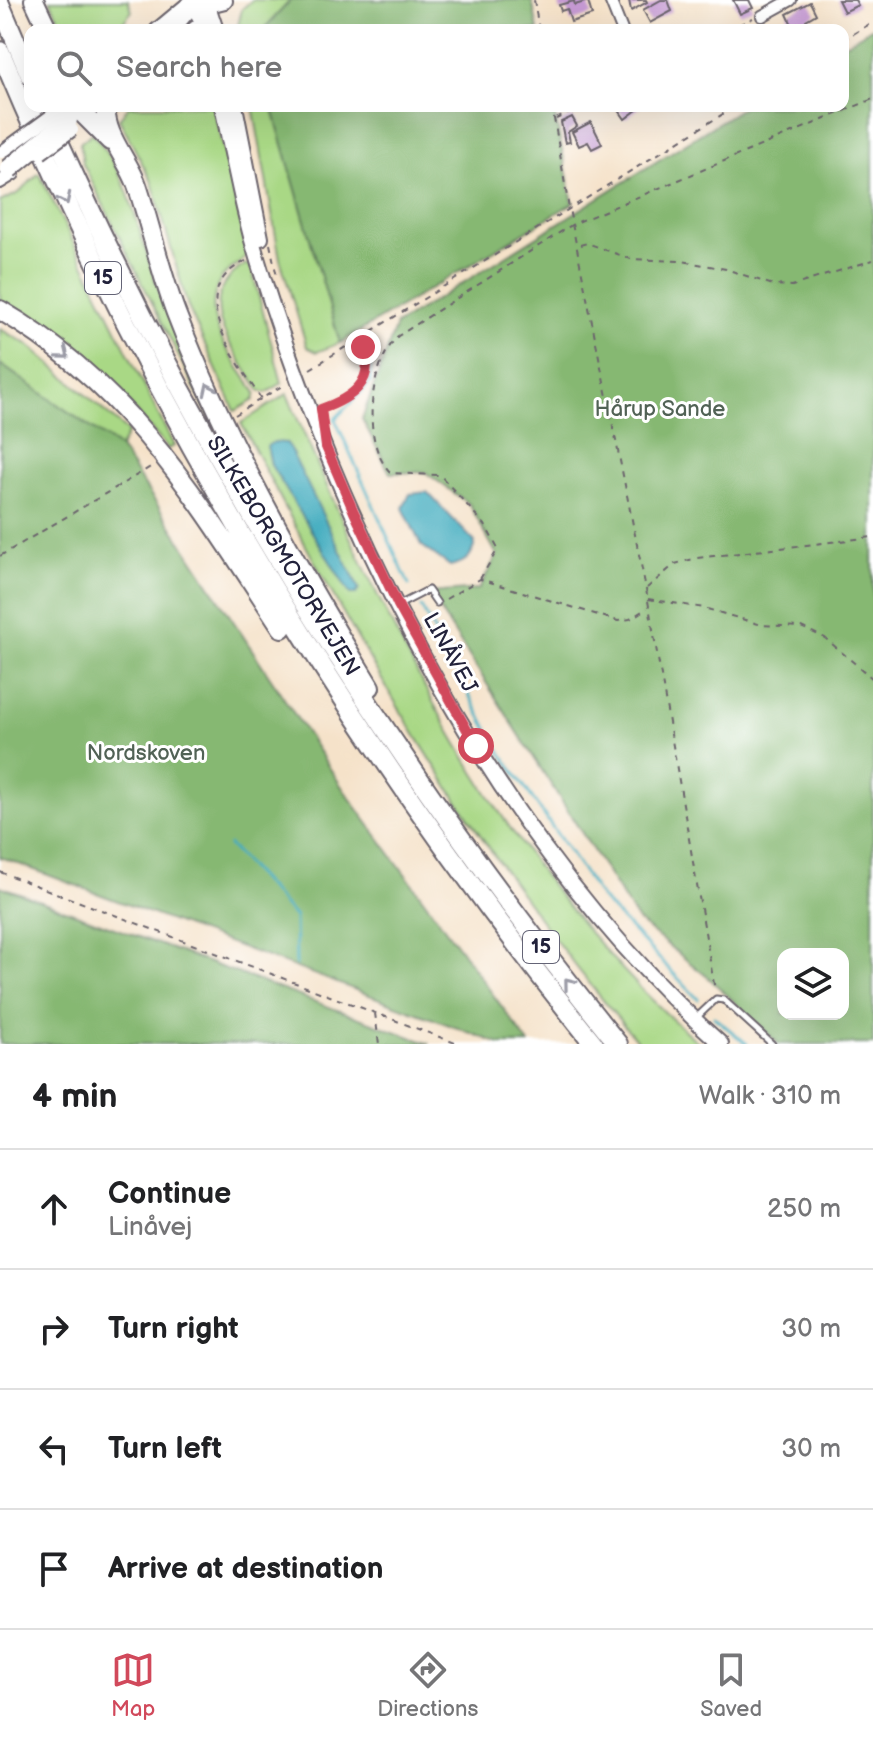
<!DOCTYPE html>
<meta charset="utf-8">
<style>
:root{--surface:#fff;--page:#f6f6f6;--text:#202124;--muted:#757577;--line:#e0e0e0;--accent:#d1495b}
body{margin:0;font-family:"Balsamiq Sans",sans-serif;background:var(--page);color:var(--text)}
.controls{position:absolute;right:24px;bottom:24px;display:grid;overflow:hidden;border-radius:16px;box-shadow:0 8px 32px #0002}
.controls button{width:72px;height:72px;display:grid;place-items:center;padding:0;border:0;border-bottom:2px solid var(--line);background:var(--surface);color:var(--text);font:40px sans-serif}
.stop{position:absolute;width:24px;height:24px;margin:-18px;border:6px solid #d1495b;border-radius:50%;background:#fff}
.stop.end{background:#d1495b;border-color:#fff;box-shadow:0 2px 8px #0008}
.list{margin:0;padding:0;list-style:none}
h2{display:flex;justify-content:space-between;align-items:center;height:104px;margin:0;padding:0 32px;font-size:34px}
h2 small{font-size:26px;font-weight:400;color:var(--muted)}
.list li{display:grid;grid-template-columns:52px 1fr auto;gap:24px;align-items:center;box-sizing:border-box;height:120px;padding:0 32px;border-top:2px solid var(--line)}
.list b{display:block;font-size:30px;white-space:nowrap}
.list p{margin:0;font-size:26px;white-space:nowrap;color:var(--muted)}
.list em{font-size:26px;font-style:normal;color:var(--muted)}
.icon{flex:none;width:44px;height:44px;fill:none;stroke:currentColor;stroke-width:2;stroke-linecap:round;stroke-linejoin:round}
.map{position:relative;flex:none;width:873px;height:1044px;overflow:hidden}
.search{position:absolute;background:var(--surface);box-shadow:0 8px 32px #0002;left:24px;right:24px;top:24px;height:88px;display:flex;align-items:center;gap:20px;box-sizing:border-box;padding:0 28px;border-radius:16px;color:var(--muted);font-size:30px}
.sheet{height:584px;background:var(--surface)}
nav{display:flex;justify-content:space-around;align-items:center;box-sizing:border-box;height:112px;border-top:2px solid var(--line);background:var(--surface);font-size:22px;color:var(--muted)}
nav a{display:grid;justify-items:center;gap:4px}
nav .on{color:var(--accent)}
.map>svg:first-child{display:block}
.green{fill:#a9d885;stroke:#667d60;stroke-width:2}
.forest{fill:#86b872;stroke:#546d56;stroke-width:2;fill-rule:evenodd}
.water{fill:#3fabbe;stroke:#30667c;stroke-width:2}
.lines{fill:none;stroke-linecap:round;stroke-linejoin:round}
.stream{stroke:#3fabbe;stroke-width:3}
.building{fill:#c599d2}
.service-casing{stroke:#6c656d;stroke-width:9}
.minor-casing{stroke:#6c656d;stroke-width:14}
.tertiary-casing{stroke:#6c656d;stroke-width:16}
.secondary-casing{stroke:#6c656d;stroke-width:18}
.motorway-casing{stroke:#6c656d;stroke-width:22}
.path{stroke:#6c656d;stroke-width:2;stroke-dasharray:6 6;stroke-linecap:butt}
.service{stroke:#fff;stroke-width:5}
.minor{stroke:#fff;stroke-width:10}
.tertiary{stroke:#fff;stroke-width:12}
.secondary{stroke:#fff;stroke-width:14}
.motorway{stroke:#fff;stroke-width:18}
.tertiary-bridge-casing{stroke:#6c656d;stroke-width:16;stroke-linecap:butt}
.motorway-bridge-casing{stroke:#6c656d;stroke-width:22;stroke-linecap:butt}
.tertiary-bridge{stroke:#fff;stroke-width:12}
.motorway-bridge{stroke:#fff;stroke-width:18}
.oneway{stroke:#9c9ca7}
.route{stroke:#d1495b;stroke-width:10}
.labels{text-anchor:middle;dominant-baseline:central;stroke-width:6;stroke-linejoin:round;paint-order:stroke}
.shield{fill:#fff;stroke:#646476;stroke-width:2}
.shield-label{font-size:20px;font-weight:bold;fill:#22223b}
.park-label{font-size:22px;fill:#516255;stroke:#fff}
.street-label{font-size:22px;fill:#22223b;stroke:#fff}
</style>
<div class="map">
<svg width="873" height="1044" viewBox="0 0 873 1044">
<rect width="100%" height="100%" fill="#fff"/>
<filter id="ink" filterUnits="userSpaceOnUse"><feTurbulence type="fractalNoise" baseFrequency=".0125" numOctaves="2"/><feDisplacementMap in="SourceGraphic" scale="16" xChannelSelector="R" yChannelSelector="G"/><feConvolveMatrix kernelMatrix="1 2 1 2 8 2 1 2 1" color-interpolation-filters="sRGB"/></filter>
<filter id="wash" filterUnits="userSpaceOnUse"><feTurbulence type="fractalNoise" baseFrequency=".006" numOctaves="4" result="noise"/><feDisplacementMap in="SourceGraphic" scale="32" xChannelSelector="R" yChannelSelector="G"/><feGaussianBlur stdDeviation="1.8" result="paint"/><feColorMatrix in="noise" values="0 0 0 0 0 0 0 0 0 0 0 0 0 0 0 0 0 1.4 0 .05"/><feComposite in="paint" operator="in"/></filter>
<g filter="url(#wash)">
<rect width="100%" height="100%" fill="#f5e2c9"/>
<path class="green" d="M50 0H128L132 11 117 30H64Z
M252 0H291L263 30H237L242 9Z
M129 106H213L248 254C243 264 228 268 221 279 197 319 235 361 256 393L254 400 235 411 188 307 152 182 119 119Z
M253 106H272L340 343 317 352 307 347 280 259Z
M92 133C132 177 137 231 157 285 173 330 195 373 215 416L209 417 83 164 80 143Z
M39 173 174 446 168 449 115 387 32 322 0 303V202L19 193Z
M246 264 251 267 282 383 266 393 260 391C235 351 188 300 246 264Z
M0 329 29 345 128 432 120 448 0 364Z
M287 394C387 629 502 875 700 1044H640C479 859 353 641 241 423Z"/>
<path class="forest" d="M291 0H532L538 30H263Z
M873 27V1044H779L710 979 638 921 429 593 479 589 497 555 469 504 425 472 390 473 362 419 396 325 745 106H843V45ZM783 954H843V1014H783Z
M272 106H553L573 203 340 343Z
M0 364 120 448 344 790 529 1044H500L0 857Z
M0 886 430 1044H0Z"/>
<path class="water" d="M274 442 287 443 354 578 359 589 356 594H350L271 465 267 446Z
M427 492 475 542C472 558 465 563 450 566L421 545 403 508 410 494Z"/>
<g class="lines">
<path class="stream" d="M371 353 370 383 335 419 409 585
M421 607 498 748 601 898 698 999
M229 845 295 917 296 965
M714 1017 747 1044"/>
</g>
<g id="blocks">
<path class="building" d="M629 0H646L647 2 631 11Z
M661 0H668L672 11 650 23 643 10Z
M733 0H749L753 8 740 14Z
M838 0H855L858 5 844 12Z
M574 1 575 5 588 1 592 15 571 22 567 9 561 11 559 5Z
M810 2 816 14 806 20 807 23 793 27 787 14Z
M616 106H642L625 119Z
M572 117 577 126 568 132 570 142 565 143 561 122Z
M591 122 602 144 592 149 588 142 579 146 572 132Z"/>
</g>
</g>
<g filter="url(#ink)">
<use href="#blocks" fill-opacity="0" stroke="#6c656d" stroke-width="2"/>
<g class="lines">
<defs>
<path id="service" d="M399 605 428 590 437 603
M697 1017 716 999 724 1000 772 1044"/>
<path id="minor" d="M610 0 622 30
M762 16 791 0"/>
<path id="tertiary" d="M156 30 192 0
M173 30 197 2
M192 30 209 16
M0 182 13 174"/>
<path id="secondary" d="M204 0 213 4 225 1
M206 0 216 30
M188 4 194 7 207 30
M222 106C234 161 244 217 261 271 350 553 499 845 721 1044
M235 106 261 238"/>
<path id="motorway" d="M34 0 48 30
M0 4 30 75
M0 51C150 410 350 741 594 1044
M43 106C192 445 385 757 618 1044
M75 106 110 141
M106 106C103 134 128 159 137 185 151 227 160 271 176 313 226 443 298 568 370 687
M0 310C132 387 200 504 282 628"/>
</defs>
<use href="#service" class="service-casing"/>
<use href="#minor" class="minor-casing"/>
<use href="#tertiary" class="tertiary-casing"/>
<use href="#secondary" class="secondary-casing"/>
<use href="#motorway" class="motorway-casing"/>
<path class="path" d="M534 0 539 30
M728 30 753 18
M843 40 873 22
M552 106 569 209 646 589 715 990
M556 119 584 106
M270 244 277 277
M580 245 587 243 631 259 682 261 726 269 773 285 792 286 873 260
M246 261C180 291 238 361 261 399
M310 369 736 106
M322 409C353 397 380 377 359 341
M235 415 285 384
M0 556 154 465
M480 579 498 549 485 525 440 475 391 473C360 442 369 365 398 336L573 224 873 99
M647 588 675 564 697 558 873 537
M446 599 480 579 618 621 630 619 647 608
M648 599 704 608 762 625 801 627 825 638 873 679
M0 872 458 1044
M375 1013 379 1044"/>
<use href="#service" class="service"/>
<use href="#minor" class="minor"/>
<use href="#tertiary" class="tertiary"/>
<use href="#secondary" class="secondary"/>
<use href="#motorway" class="motorway"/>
<defs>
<path id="tertiary-bridge" d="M2 152 62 108
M41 153 72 130"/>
<path id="motorway-bridge" d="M9 169 68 120"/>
</defs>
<use href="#tertiary-bridge" class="tertiary-bridge-casing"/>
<use href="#motorway-bridge" class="motorway-bridge-casing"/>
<use href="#tertiary-bridge" class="tertiary-bridge"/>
<use href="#motorway-bridge" class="motorway-bridge"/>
</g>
<defs><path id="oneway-chevron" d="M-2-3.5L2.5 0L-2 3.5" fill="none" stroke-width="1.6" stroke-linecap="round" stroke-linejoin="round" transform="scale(2)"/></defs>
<g class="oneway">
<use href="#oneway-chevron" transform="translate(65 199) rotate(65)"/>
<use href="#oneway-chevron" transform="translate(64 354) rotate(39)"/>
<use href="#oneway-chevron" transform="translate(209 389) rotate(-115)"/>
<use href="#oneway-chevron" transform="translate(569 983) rotate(-129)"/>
</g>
</g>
<g class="lines" filter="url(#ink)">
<path class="route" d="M363 347C377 382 350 399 321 409L326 447 354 512 398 605 476 746"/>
</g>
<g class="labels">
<g class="shield">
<rect x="85" y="262" width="36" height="32" rx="6"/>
<rect x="523" y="931" width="36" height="32" rx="6"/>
</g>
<g class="shield-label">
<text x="103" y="278">15</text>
<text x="541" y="947">15</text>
</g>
<g class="park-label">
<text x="660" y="409">Hårup Sande</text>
<text x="146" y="753">Nordskoven</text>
</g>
<g class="street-label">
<text transform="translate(283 556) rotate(59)">SILKEBORGMOTORVEJEN</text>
<text transform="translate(450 653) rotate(61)">LINÅVEJ</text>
</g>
</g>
</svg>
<div class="controls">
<button><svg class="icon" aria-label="layers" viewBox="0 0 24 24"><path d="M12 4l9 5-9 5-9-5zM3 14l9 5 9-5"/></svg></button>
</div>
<div class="stop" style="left:476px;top:746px"></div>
<div class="stop end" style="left:363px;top:347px"></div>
<div class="search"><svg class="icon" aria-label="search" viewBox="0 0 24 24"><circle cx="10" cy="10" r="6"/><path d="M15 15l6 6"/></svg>Search here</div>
</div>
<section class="sheet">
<h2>4 min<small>Walk · 310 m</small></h2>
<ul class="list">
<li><svg class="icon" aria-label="ahead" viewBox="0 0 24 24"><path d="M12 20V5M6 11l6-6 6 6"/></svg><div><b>Continue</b><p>Linåvej</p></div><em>250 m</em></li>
<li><svg class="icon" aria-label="right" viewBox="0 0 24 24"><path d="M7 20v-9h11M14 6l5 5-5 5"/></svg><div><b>Turn right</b></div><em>30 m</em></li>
<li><svg class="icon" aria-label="left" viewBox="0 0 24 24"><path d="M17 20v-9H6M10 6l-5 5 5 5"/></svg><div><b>Turn left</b></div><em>30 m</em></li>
<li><svg class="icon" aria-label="arrive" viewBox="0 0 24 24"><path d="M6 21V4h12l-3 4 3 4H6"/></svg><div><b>Arrive at destination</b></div></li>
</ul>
</section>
<nav>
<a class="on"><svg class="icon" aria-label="map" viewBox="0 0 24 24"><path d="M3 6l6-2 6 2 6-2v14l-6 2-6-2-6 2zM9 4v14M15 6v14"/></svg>Map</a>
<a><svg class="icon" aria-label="directions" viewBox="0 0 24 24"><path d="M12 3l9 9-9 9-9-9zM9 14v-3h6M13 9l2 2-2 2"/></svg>Directions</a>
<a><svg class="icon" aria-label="saved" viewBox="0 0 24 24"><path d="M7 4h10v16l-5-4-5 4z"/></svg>Saved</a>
</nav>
